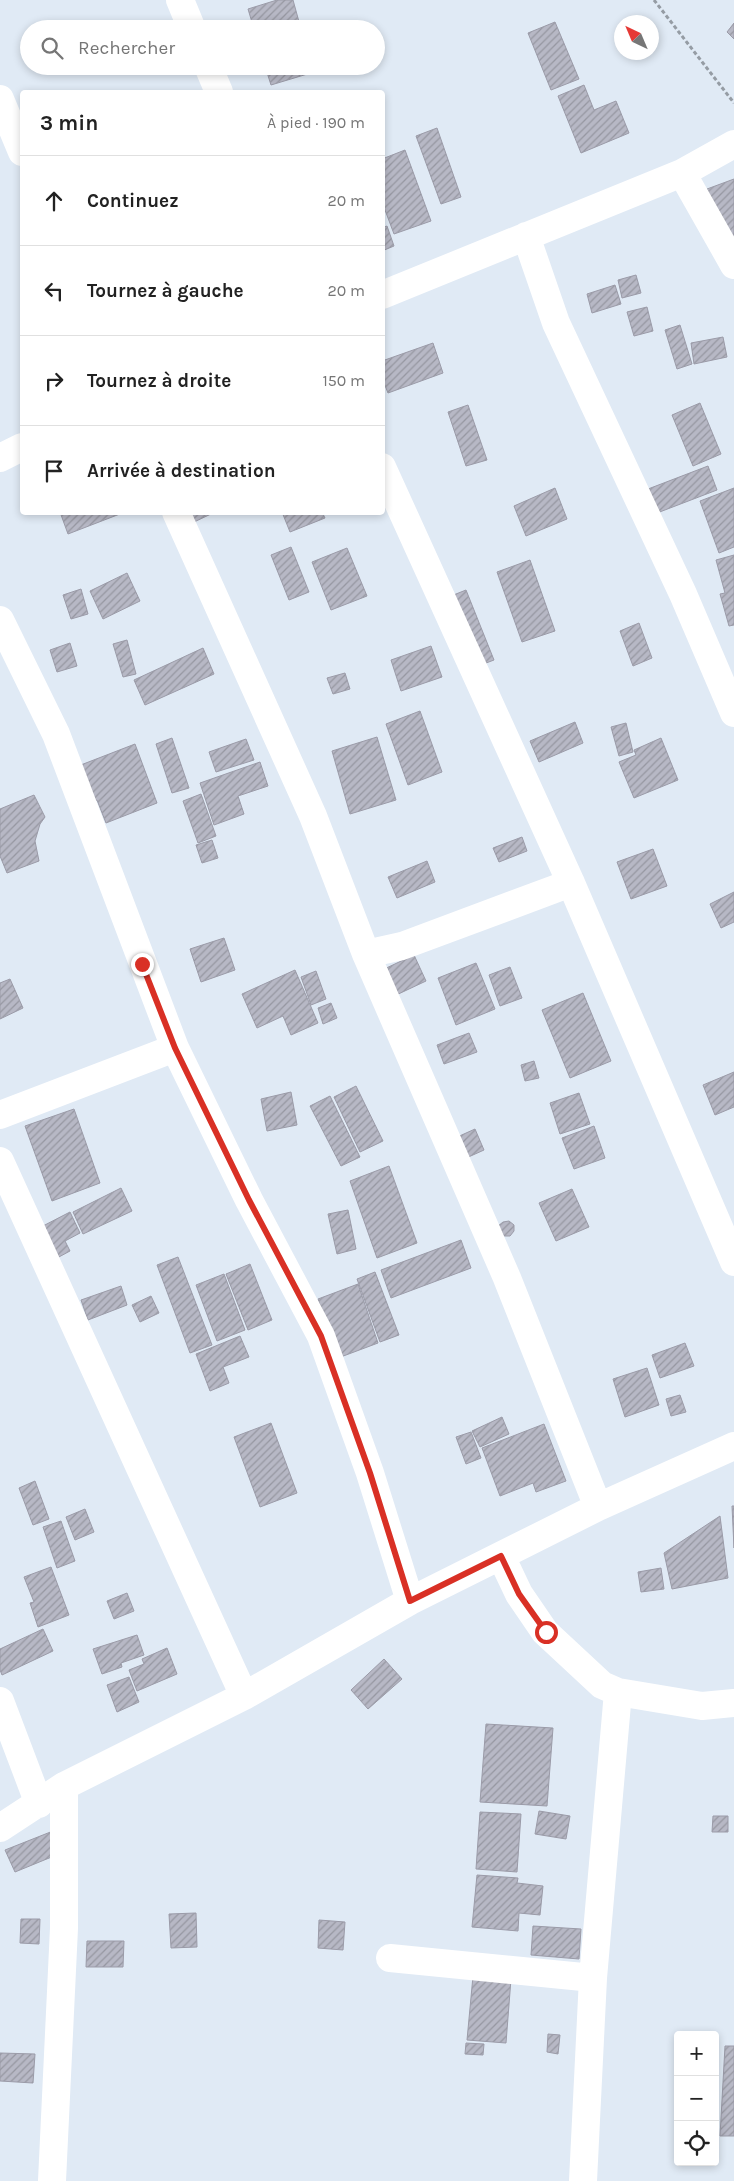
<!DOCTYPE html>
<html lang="fr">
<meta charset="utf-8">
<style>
:root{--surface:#fff;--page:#f2f2f2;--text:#222;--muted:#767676;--line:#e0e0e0}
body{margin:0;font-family:Karla,sans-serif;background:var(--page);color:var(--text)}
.controls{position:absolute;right:15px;bottom:15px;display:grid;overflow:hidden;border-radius:5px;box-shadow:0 2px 8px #0003}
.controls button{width:45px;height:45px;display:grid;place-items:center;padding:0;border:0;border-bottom:1px solid var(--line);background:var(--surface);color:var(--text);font:25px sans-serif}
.compass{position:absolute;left:614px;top:15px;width:45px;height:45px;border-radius:50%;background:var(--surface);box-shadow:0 2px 8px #0003;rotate:316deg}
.stop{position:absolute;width:15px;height:15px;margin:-11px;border:4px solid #d93025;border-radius:50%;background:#fff}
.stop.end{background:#d93025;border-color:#fff;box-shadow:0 1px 5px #0008}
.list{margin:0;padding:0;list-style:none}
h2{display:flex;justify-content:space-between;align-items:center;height:65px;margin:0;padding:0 20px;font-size:21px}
h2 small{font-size:16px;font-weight:400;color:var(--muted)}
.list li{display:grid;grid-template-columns:32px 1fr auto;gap:15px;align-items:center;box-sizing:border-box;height:90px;padding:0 20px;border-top:1px solid var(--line)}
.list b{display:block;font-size:19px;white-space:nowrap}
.list em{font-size:16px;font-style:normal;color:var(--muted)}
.icon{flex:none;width:28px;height:28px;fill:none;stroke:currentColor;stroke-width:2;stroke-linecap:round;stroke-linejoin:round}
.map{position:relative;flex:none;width:734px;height:2181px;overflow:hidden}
.search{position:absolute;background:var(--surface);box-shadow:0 2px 8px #0003;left:20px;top:20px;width:365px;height:55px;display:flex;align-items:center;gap:12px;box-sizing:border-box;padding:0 18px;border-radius:28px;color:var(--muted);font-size:19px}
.panel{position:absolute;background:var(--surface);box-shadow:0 2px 8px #0003;left:20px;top:90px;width:365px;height:425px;border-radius:5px}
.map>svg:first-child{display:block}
.building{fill:url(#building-hatch);stroke:#9b9ba8}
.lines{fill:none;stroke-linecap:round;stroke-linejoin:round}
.path{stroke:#959ca4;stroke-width:3;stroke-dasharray:4 2.5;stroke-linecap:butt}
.minor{stroke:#fff;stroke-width:28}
.route{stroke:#d93025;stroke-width:6}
</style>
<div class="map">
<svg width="734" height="2181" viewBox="0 0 734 2181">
<defs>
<pattern id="building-hatch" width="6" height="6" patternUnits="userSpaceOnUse" patternTransform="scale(1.25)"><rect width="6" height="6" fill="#b7b8c5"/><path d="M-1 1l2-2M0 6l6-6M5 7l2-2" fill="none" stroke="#9697a1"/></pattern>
</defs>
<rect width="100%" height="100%" fill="#e0eaf5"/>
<path class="building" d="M277 0H293L301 29H254L248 9Z
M555 22 579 79 551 90 528 33Z
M734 23V39L727 32Z
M265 66H312L314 72 271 85Z
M584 85 594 110 616 101 629 133 581 153 558 96Z
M437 128 461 197 441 204 416 136Z
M405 150 431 221 394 234 382 202V159Z
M734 179V249L707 189Z
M387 226 394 246 382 251V228Z
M636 275 641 293 622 298 618 280Z
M615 285 621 304 592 313 587 294Z
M647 307 653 331 634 336 627 312Z
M680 325 692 364 677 369 665 330Z
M723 337 727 357 694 364 691 343Z
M433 343 443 373 388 393 382 378V361Z
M700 403 721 454 693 466 672 415Z
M468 405 487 460 466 466 448 412Z
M708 466 717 490 644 518 635 494Z
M555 488 567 519 526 536 514 506Z
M734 488V547L719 553 700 501Z
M60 512H125L68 534Z
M188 512H212L213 513 192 523Z
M282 512H322L325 518 290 532Z
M291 547 309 592 289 600 271 555Z
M347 548 367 596 331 610 312 562Z
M734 555V625L729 626 720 594 725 593 716 560Z
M530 560 555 631 522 642 497 572Z
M127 573 140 601 103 619 90 591Z
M81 589 88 614 71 619 63 595Z
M466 590 494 660 473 668 446 598Z
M639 623 652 658 633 666 620 631Z
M127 640 136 674 123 677 113 644Z
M70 643 77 666 57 672 50 650Z
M431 646 442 677 401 691 391 660Z
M203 648 214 674 145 705 134 680Z
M345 673 350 689 333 694 327 678Z
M420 711 442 772 408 785 386 724Z
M575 722 583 743 539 762 530 741Z
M626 723 633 752 619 756 611 727Z
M377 737 396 800 350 814 332 751Z
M172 738 189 788 172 793 156 744Z
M661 738 678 780 634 798 619 762 636 755 634 750Z
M246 739 254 760 216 772 209 752Z
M135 744 157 803 106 823 97 800 87 803 73 768Z
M260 762 268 786 238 796 244 814 214 825 200 783Z
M201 794 216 836 198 843 183 801Z
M34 795 45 817 40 824 35 841 39 861 7 873 0 856V809Z
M522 837 527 851 499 862 493 848Z
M212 840 218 858 202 863 196 845Z
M653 849 667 886 631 899 617 862Z
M427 861 435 882 397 898 388 877Z
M734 892V922L721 928 710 904Z
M224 938 235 970 201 982 190 949Z
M414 955 426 981 392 997 380 971Z
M476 963 495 1009 456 1025 438 978Z
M510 967 522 998 500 1006 489 975Z
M295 970 318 1023 291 1035 283 1016 257 1028 242 994Z
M316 971 326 999 311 1005 301 977Z
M10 979 23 1008 0 1019V983Z
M583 993 611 1061 570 1078 542 1010Z
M331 1003 337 1018 323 1024 318 1008Z
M469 1033 477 1052 444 1064 437 1045Z
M534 1061 539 1078 525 1081 521 1065Z
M734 1072V1107L715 1115 703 1085Z
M356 1086 383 1141 360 1152 334 1097Z
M291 1092 297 1125 267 1131 261 1099Z
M579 1093 590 1124 560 1134 550 1103Z
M330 1096 360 1157 341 1166 310 1106Z
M74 1109 100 1183 52 1201 25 1126Z
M594 1126 605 1158 574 1169 562 1138Z
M475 1129 484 1150 464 1159 455 1138Z
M389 1166 417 1243 377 1258 350 1181Z
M121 1188 132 1211 83 1234 73 1212Z
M572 1189 589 1227 556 1241 539 1203Z
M348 1210 356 1249 337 1254 328 1214Z
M70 1212 80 1233 65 1241 70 1251 57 1258 41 1227Z
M509 1221 514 1225V1231L510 1236H504L498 1226 503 1222Z
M461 1240 471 1268 391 1298 381 1270Z
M178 1257 212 1345 190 1353 157 1265Z
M250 1264 272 1320 248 1330 226 1274Z
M375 1272 399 1335 380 1342 357 1279Z
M224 1274 245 1330 217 1341 196 1285Z
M358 1284 378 1343 338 1358 318 1299Z
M121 1286 127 1305 88 1320 81 1300Z
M151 1296 159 1313 140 1322 132 1305Z
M240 1336 249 1357 223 1367 229 1383 210 1391 196 1354Z
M685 1343 694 1366 660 1378 652 1355Z
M647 1368 659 1405 625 1417 613 1379Z
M680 1395 686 1412 671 1416 666 1399Z
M502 1417 509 1434 480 1447 472 1431Z
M271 1423 297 1493 260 1507 234 1437Z
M544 1424 566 1481 536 1492 533 1483 500 1496 482 1448Z
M471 1432 481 1458 466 1464 456 1437Z
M35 1481 49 1519 33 1525 19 1488Z
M732 1506H734V1548Z
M85 1509 94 1532 75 1540 66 1517Z
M720 1516 728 1578 672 1589 664 1553Z
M61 1521 75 1561 57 1568 43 1527Z
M51 1567 69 1615 38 1627 30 1603 34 1602 24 1577Z
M661 1568 664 1589 641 1592 638 1572Z
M127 1593 134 1611 114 1619 107 1601Z
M43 1629 53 1651 2 1675 0 1670V1649Z
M137 1635 144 1655 121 1663 122 1667 102 1674 93 1649Z
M167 1648 177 1674 137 1691 129 1670 144 1664 142 1659Z
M384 1659 402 1679 368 1709 351 1690Z
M129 1677 139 1702 117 1712 107 1685Z
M486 1724 553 1728 547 1806 480 1802Z
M539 1811 570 1816 566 1839 535 1834Z
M480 1812 521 1814 517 1872 476 1869Z
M713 1816H728V1832H712Z
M53 1831 54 1856 15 1872 5 1850Z
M477 1875 518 1878 517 1883 543 1886 540 1915 519 1913 518 1931 472 1927Z
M196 1913 197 1947 171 1948 169 1914Z
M21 1919H40L39 1944 20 1943Z
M319 1920 345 1922 343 1950 318 1948Z
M533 1926 581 1929 579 1959 531 1955Z
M87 1941H124L123 1967H86Z
M473 1976 511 1979 506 2043 467 2040Z
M548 2034 560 2035 558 2054 547 2052Z
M466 2043 484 2044 483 2055 465 2054Z
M725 2046H734V2136H720Z
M0 2053 35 2054 33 2083 0 2081Z"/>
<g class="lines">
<path class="path" d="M654 0 734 103"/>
<path class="minor" d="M180 0 192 29
M208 66 219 92
M0 99 22 152
M682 173 734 265
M526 236 556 323 683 594 734 713
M382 295 682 173 734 144
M0 458 22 447
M382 467 571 883 734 1262
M176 512 313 816 366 954 507 1278 598 1507
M0 620 56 734 175 1048 249 1200 321 1336 370 1473 410 1601
M366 954 402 946 571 883
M0 1115 175 1048
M0 1161 244 1696
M501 1556 519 1594 545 1632 602 1685 618 1692 702 1706 734 1703
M0 1701 39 1804
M0 1828 64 1786 244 1696 410 1601 598 1507 734 1446
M390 1958 593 1978
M52 2181 64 1928V1786
M583 2181 593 1978 618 1692"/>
</g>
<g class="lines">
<path class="route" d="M142 964 175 1048 249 1200 321 1336 370 1473 410 1601 501 1556 519 1594 546 1632"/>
</g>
</svg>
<div class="controls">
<button>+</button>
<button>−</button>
<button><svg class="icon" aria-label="locate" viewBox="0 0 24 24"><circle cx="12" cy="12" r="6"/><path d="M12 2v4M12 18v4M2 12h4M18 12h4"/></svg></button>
</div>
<svg class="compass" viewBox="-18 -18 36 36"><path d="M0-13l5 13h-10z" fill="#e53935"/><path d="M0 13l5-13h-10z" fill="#767676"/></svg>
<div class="stop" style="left:546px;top:1632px"></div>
<div class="stop end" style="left:142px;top:964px"></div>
<div class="search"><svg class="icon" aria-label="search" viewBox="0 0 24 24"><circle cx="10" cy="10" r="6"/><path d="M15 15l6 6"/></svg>Rechercher</div>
<section class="panel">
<h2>3 min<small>À pied · 190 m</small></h2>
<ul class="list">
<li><svg class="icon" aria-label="ahead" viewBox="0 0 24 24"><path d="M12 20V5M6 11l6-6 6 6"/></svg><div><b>Continuez</b></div><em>20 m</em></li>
<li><svg class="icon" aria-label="left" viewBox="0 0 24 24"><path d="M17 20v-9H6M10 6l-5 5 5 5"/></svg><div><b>Tournez à gauche</b></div><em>20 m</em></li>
<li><svg class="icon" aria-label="right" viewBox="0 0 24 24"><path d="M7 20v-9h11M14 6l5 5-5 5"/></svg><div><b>Tournez à droite</b></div><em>150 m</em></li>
<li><svg class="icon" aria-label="arrive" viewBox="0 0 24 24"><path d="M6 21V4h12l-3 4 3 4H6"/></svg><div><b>Arrivée à destination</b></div></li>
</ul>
</section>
</div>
